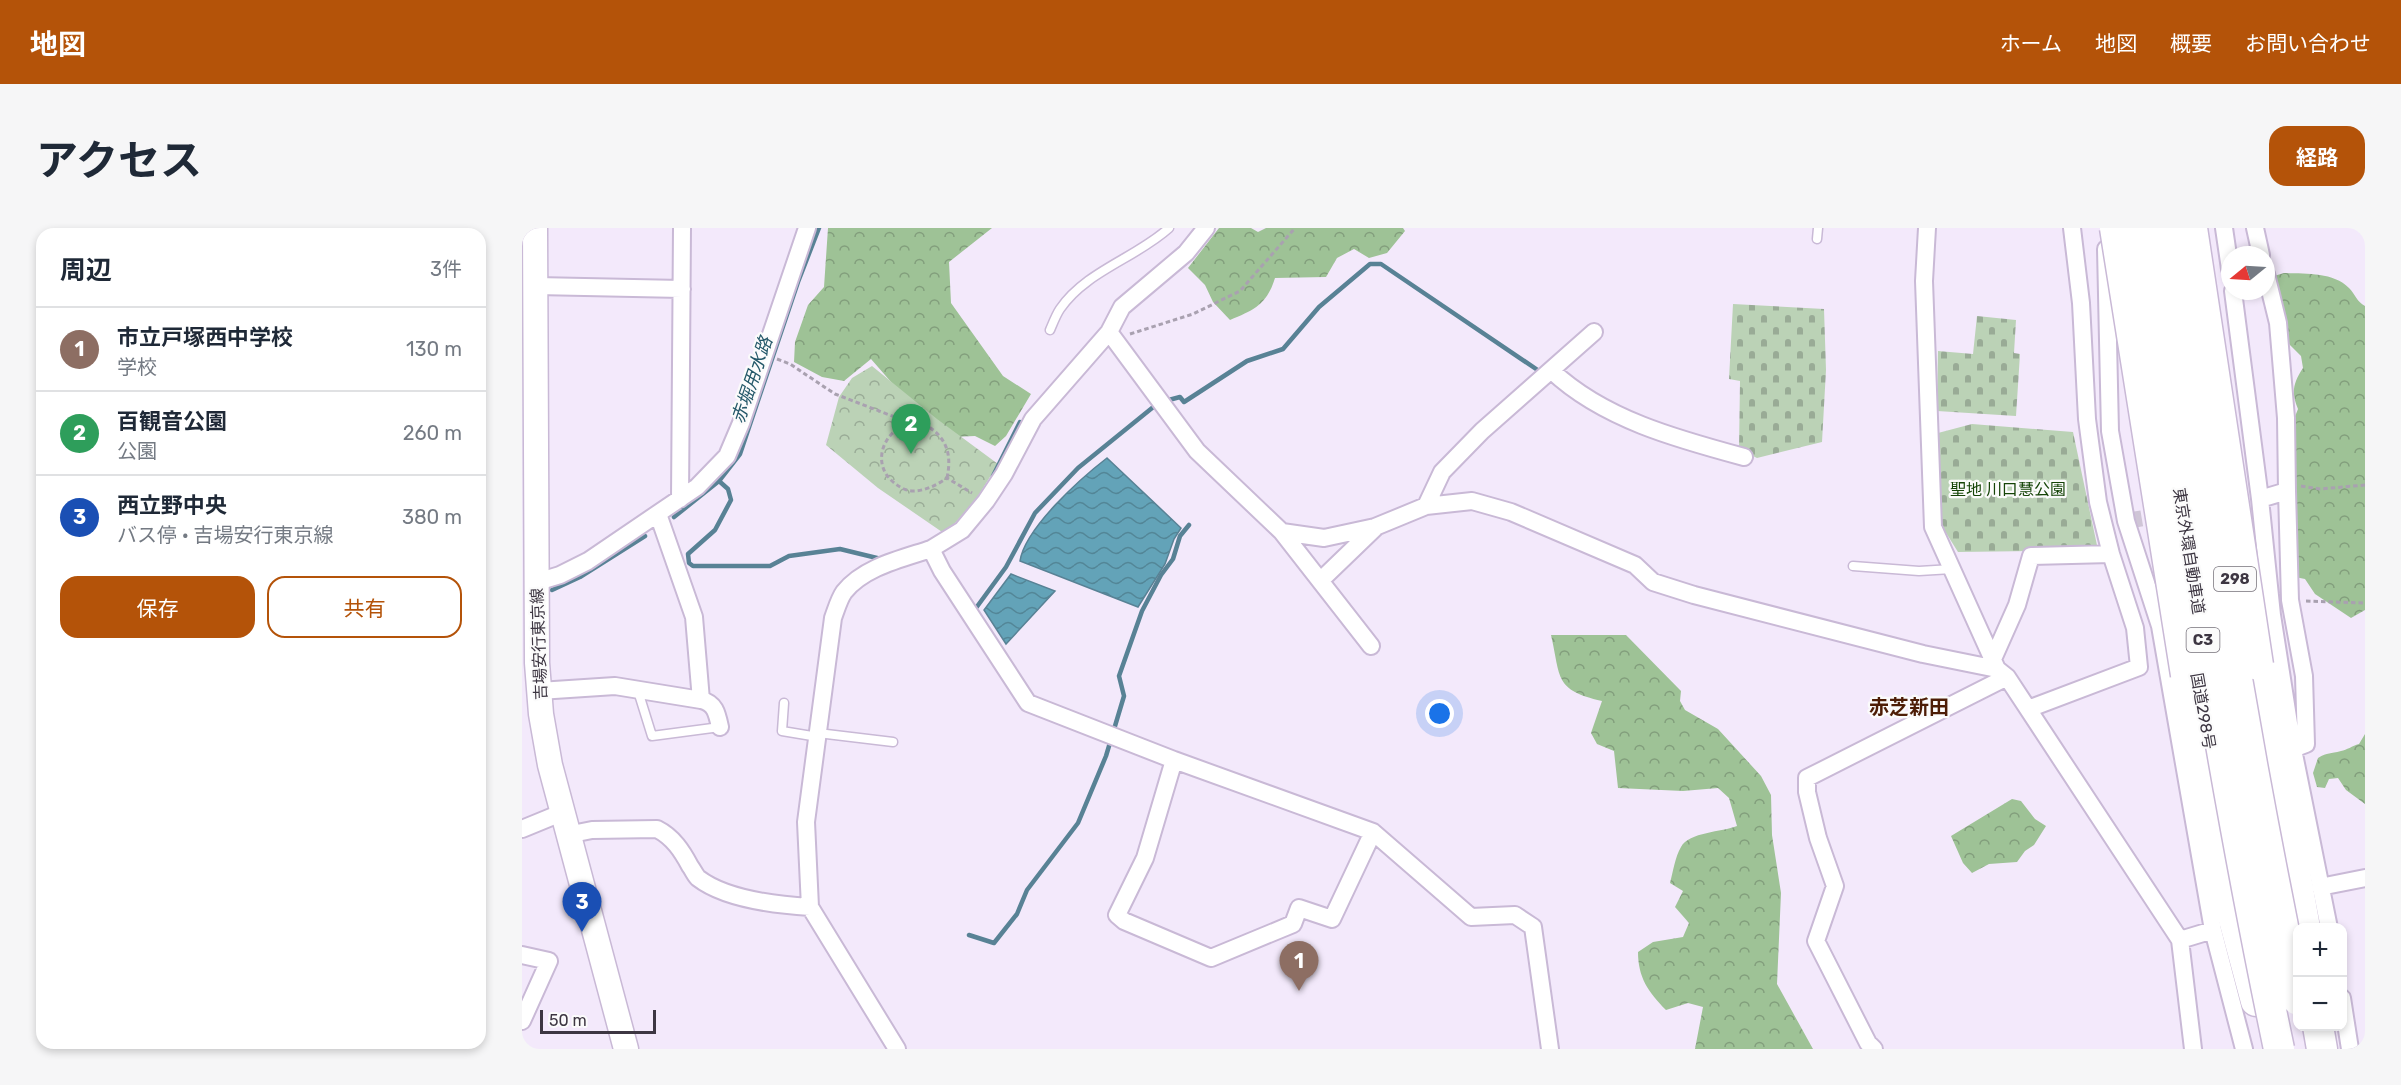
<!DOCTYPE html>
<html lang="ja">
<meta charset="utf-8">
<style>
:root{--surface:#fff;--page:#f6f6f7;--text:#1f2937;--muted:#747a83;--line:#e0e1e3;--accent:#b45309}
body{margin:0;font-family:Rubik,"Noto Sans JP",sans-serif;background:var(--page);color:var(--text)}
.controls{position:absolute;right:18px;bottom:18px;display:grid;overflow:hidden;border-radius:12px;box-shadow:0 3px 9px #0003}
.controls button{width:54px;height:54px;display:grid;place-items:center;padding:0;border:0;border-bottom:2px solid var(--line);background:var(--surface);color:var(--text);font:30px sans-serif}
.compass{position:absolute;left:1699px;top:18px;width:54px;height:54px;border-radius:50%;background:var(--surface);box-shadow:0 3px 9px #0003;rotate:252deg}
.scale{position:absolute;left:18px;bottom:15px;width:116px;box-sizing:border-box;padding-left:6px;border:3px solid #3d3642;border-top:0;font-size:16px;line-height:21px;white-space:nowrap;color:#3d3642;-webkit-text-stroke:4px #fbfbfb;paint-order:stroke}
.you{position:absolute;left:918px;top:486px;width:21px;height:21px;margin:-15px;border:4px solid #fff;border-radius:50%;background:#1a73e8;box-shadow:0 0 0 9px #1a73e833}
.badge{display:grid;place-items:center;width:39px;height:39px;border-radius:50%;background:var(--accent);color:#fff;font-size:20px;font-weight:700}
.pin{position:absolute;translate:-50% -50px;filter:drop-shadow(0 2px 3px #0008)}
.pin::after{content:'';position:absolute;top:32px;width:21px;height:18px;background:inherit;clip-path:polygon(0 0,100% 0,50% 100%)}
.list{margin:0;padding:0;list-style:none}
h2{display:flex;justify-content:space-between;align-items:center;height:78px;margin:0;padding:0 24px;font-size:26px}
h2 small{font-size:20px;font-weight:400;color:var(--muted)}
.list li{display:grid;grid-template-columns:39px 1fr auto;gap:18px;align-items:center;box-sizing:border-box;height:84px;padding:0 24px;border-top:2px solid var(--line)}
.list b{display:block;font-size:22px;white-space:nowrap}
.list p{margin:0;font-size:20px;white-space:nowrap;color:var(--muted)}
.list em{font-size:20px;font-style:normal;color:var(--muted)}
.actions{display:flex;gap:12px;padding:18px 24px}
.actions a{flex:1;padding:14px 0;border:2px solid var(--accent);border-radius:18px;text-align:center;font-size:21px;color:var(--accent)}
.actions .main{background:var(--accent);color:#fff}
.map{position:relative;flex:none;width:1843px;height:821px;overflow:hidden;border-radius:18px}
header{display:flex;align-items:center;gap:36px;box-sizing:border-box;height:84px;padding:0 30px;background:var(--accent);color:#fff}
header strong{font-size:28px}
nav{display:flex;gap:33px;margin-inline-start:auto;font-size:21px}
.intro{display:flex;align-items:center;justify-content:space-between;box-sizing:border-box;height:144px;padding:0 36px}
h1{margin:0;font-size:42px}
.button{padding:15px 27px;border-radius:18px;background:var(--accent);color:#fff;font-size:21px;font-weight:700}
main{display:flex;gap:36px;padding:0 36px}
aside{flex:1;background:var(--surface);border-radius:18px;box-shadow:0 3px 9px #0003}
.map>svg:first-child{display:block}
.forest{fill:url(#forest-crowns)}
.cemetery{fill:url(#cemetery-stones)}
.park{fill:url(#park-crowns)}
.water{fill:url(#water-waves);stroke:#588295;stroke-width:1.5}
.lines{fill:none;stroke-linecap:round;stroke-linejoin:round}
.stream{stroke:#588295;stroke-width:4.5}
.street-tunnel{stroke:#cfc5d6;stroke-width:16;stroke-dasharray:16 8;stroke-linecap:butt}
.lane-casing{stroke:#c9b9d6;stroke-width:11}
.street-casing{stroke:#c9b9d6;stroke-width:20}
.secondary-casing{stroke:#c9b9d6;stroke-width:27}
.highway-casing{stroke:#c9b9d6;stroke-width:33}
.path{stroke:#a9a1b0;stroke-width:3;stroke-dasharray:4.5 3;stroke-linecap:butt}
.lane{stroke:#fff;stroke-width:8}
.street{stroke:#fff;stroke-width:16}
.secondary{stroke:#fff;stroke-width:24}
.highway{stroke:#fff;stroke-width:30}
.highway-bridge-casing{stroke:#c9b9d6;stroke-width:33;stroke-linecap:butt}
.highway-bridge{stroke:#fff;stroke-width:30}
.labels{text-anchor:middle;dominant-baseline:central;stroke-width:4.5;stroke-linejoin:round;paint-order:stroke}
.shield{fill:#fbfbfb;stroke:#76717a;stroke-width:1.5}
.shield-label{font-size:15px;font-weight:bold;fill:#3d3642}
.park-label{font-size:16px;fill:#154407;stroke:#fbfbfb}
.street-label{font-size:16px;fill:#3d3642;stroke:#fbfbfb}
.water-label{font-size:18px;font-style:italic;fill:#245869;stroke:#fbfbfb}
.quarter-label{font-size:20px;font-weight:bold;fill:#4d1d06;stroke:#fbfbfb}
</style>
<header>
<strong>地図</strong>
<nav><a>ホーム</a><a>地図</a><a>概要</a><a>お問い合わせ</a></nav>
</header>
<div class="intro"><h1>アクセス</h1><a class="button">経路</a></div>
<main>
<aside>
<h2>周辺<small>3件</small></h2>
<ul class="list">
<li><span class="badge" style="background:#8d6e63">1</span><div><b>市立戸塚西中学校</b><p>学校</p></div><em>130 m</em></li>
<li><span class="badge" style="background:#2e9e5b">2</span><div><b>百観音公園</b><p>公園</p></div><em>260 m</em></li>
<li><span class="badge" style="background:#1a4fb4">3</span><div><b>西立野中央</b><p>バス停 · 吉場安行東京線</p></div><em>380 m</em></li>
</ul>
<div class="actions"><a class="main">保存</a><a>共有</a></div>
</aside>
<div class="map">
<svg width="1843" height="821" viewBox="0 0 1843 821">
<defs>
<pattern id="forest-crowns" width="20" height="18" patternUnits="userSpaceOnUse" patternTransform="scale(1.5)"><rect width="20" height="18" fill="#9ec296"/><path d="M2 6a3 3 0 1 1 6 0M12 15a3 3 0 1 1 6 0" fill="none" stroke="#829e7c"/></pattern>
<pattern id="cemetery-stones" width="16" height="16" patternUnits="userSpaceOnUse" patternTransform="scale(1.5)"><rect width="16" height="16" fill="#bbd2b6"/><path d="M2 7V4a2 2 0 0 1 4 0v3zM10 15v-3a2 2 0 0 1 4 0v3z" fill="#99ab96"/></pattern>
<pattern id="park-crowns" width="20" height="18" patternUnits="userSpaceOnUse" patternTransform="scale(1.5)"><rect width="20" height="18" fill="#bbd2b6"/><path d="M2 6a3 3 0 1 1 6 0M12 15a3 3 0 1 1 6 0" fill="none" stroke="#99ab96"/></pattern>
<pattern id="water-waves" width="16" height="10" patternUnits="userSpaceOnUse" patternTransform="scale(1.5)"><rect width="16" height="10" fill="#63a3b8"/><path d="M0 5q4-4 8 0t8 0" fill="none" stroke="#538697"/></pattern>
</defs>
<rect width="100%" height="100%" fill="#f3e9fb"/>
<path class="forest" d="M306 0H470L427 34 429 75 481 148 509 166 484 208 473 218 453 208 430 209 390 178 349 131 322 153 300 149 272 134 273 114 286 77 302 59Z
M697 0H729L736 4 744 0H881L883 3 865 25 847 30 832 21 815 30 804 49 753 50C745 76 733 82 708 92L691 74 683 57 666 40Z
M1762 45C1784 46 1811 44 1827 60 1833 66 1835 74 1843 78V382L1829 390 1793 366 1783 351 1773 349 1774 273 1770 255 1772 191 1776 181C1769 165 1771 155 1781 140L1779 128 1762 111 1752 48Z
M1029 407H1104L1159 463 1158 473 1163 482 1196 501 1239 548 1249 567 1250 607 1259 665 1255 756 1291 821H1173L1181 779 1166 775 1144 782C1126 764 1116 749 1116 724L1131 714 1161 709 1167 695 1153 679 1161 663 1148 655C1151 644 1153 629 1159 619 1167 604 1200 604 1215 598L1207 570 1196 560 1161 563 1096 560 1092 523 1075 516 1069 505 1080 473C1032 462 1039 450 1029 407Z
M1843 506V576L1824 562 1816 550 1807 551 1803 560 1795 559 1791 545 1796 530C1806 524 1808 526 1819 523 1825 522 1830 518 1837 516Z
M1490 571 1499 573 1513 591 1524 598 1512 617 1503 623 1495 634 1467 636 1450 645 1441 635 1429 608Z"/>
<path class="cemetery" d="M1211 76 1302 81 1304 142 1300 214 1235 230 1217 221 1218 153 1207 151Z
M1455 88 1494 92 1492 125 1498 126 1494 188 1415 183 1416 123 1451 126Z
M1450 196 1551 204 1576 322 1436 324 1416 292V205Z"/>
<path class="park" d="M350 138 415 191 476 236 453 273 423 306 356 260 304 217 317 169 330 150Z"/>
<path class="water" d="M585 230 659 300 652 311 643 336 616 379 498 333C503 300 559 250 585 230Z
M489 346 533 363 484 416 462 382Z"/>
<g class="lines">
<path class="stream" d="M643 173 658 169 662 174 725 133 761 121 797 79 848 36H859L1020 145
M471 248 498 194
M197 253 206 261 209 272 193 302 166 326 167 335 171 338H248L267 328 318 321 359 331
M152 289 197 253 218 226 276 54 297 0
M30 362 58 349 123 308
M454 380 484 339 513 285 556 240 635 176
M447 707 472 715 495 686 505 662 556 595 584 528 602 468 597 448 620 383 639 347 651 331 658 308 667 297"/>
<path class="street-tunnel" d="M1604 293 1645 286"/>
<defs>
<path id="lane" d="M1295 11 1296 0
M528 102C531 95 534 87 538 81 564 43 614 30 647 0
M1331 338 1397 343 1430 341
M116 463 130 508 198 499
M262 475 260 503 296 509
M296 505 371 514"/>
<path id="street" d="M684 0 664 25 600 79 587 104 511 191 482 246 464 273 440 302 409 321 420 343 506 475 652 532 851 604 949 689 993 687 1011 699 1028 821
M1405 0 1402 53 1411 299 1475 441 1485 449 1658 712 1671 821
M1702 0 1708 41
M1733 0 1739 27
M1584 21 1588 203 1604 293 1638 398 1691 702 1722 821
M14 58 160 61
M1711 63 1738 271 1750 387 1771 521 1807 700
M587 104 675 223 760 304 802 310 853 299 904 278 950 273 989 284 1113 337 1131 354 1172 367 1401 426 1475 441
M1030 143C1081 191 1155 211 1222 229
M1765 263 1768 372 1782 448 1784 516 1771 521
M158 271 160 0
M1738 271 1765 263 1764 190 1756 95 1744 46
M904 278 920 244 960 203 1072 104
M136 286 172 389 179 472
M760 304 849 418
M799 352 853 300
M15 354 38 347 66 333 175 259 205 228 219 195 285 0
M1471 431 1495 377 1509 328 1589 326
M17 463 93 458 179 472C193 475 195 485 198 499
M1506 481 1617 439 1613 400 1589 326 1576 274 1565 191 1559 75 1550 0
M652 532 623 630 595 687 602 693 689 730 771 696 777 680 810 691 851 604
M0 601 39 585
M45 607 70 602 135 601C151 609 160 623 168 638 171 642 173 647 176 650 203 671 255 677 288 679L375 821
M1798 659 1843 650
M288 679 284 594 311 390C314 382 317 371 322 364 342 339 379 331 409 321
M1658 712 1691 702
M0 727 27 733 0 793
M1820 770 1828 821
M1352 821 1346 815 1294 713 1313 658 1296 610 1285 564V550L1485 449"/>
<path id="secondary" d="M13 0 15 435 19 486 28 537 104 821"/>
<path id="highway" d="M1736 437 1783 700
M1664 447 1693 621 1734 773
M1796 798 1800 821"/>
</defs>
<use href="#lane" class="lane-casing"/>
<use href="#street" class="street-casing"/>
<use href="#secondary" class="secondary-casing"/>
<use href="#highway" class="highway-casing"/>
<path class="path" d="M608 106 671 86 718 63 773 0
M255 131 268 136 313 166 378 191 384 196
M425 250C428 236 428 222 419 210 384 165 328 235 382 261 395 267 414 258 425 250L450 265
M1779 258 1798 261 1843 257
M1784 373 1843 375"/>
<use href="#lane" class="lane"/>
<use href="#street" class="street"/>
<use href="#secondary" class="secondary"/>
<use href="#highway" class="highway"/>
<defs>
<path id="highway-bridge" d="M1593 0 1664 447
M1619 0C1657 275 1700 549 1757 821
M1648 0C1680 259 1723 517 1776 772
M1670 0 1736 437"/>
</defs>
<use href="#highway-bridge" class="highway-bridge-casing"/>
<use href="#highway-bridge" class="highway-bridge"/>
</g>
<g class="labels">
<g class="shield">
<rect x="1692" y="339" width="42" height="24" rx="4.5"/>
<rect x="1664.5" y="400" width="33" height="24" rx="4.5"/>
</g>
<g class="shield-label">
<text x="1713" y="351">298</text>
<text x="1681" y="412">C3</text>
</g>
<g class="park-label">
<text x="1486" y="261">聖地 川口慧公園</text>
</g>
<g class="street-label">
<text transform="translate(1667 323) rotate(81)">東京外環自動車道</text>
<text transform="translate(17 416) rotate(-92)">吉場安行東京線</text>
<text transform="translate(1681 483) rotate(80)">国道298号</text>
</g>
<g class="water-label">
<text transform="translate(230 152) rotate(-71)">赤堀用水路</text>
</g>
<g class="quarter-label">
<text x="1387" y="479">赤芝新田</text>
</g>
</g>
</svg>
<div class="controls">
<button>+</button>
<button>−</button>
</div>
<svg class="compass" viewBox="-18 -18 36 36"><path d="M0-13l5 13h-10z" fill="#e53935"/><path d="M0 13l5-13h-10z" fill="#747a83"/></svg>
<div class="scale">50 m</div>
<div class="you"></div>
<div class="pin badge" style="left:777px;top:763px;background:#8d6e63">1</div>
<div class="pin badge" style="left:389px;top:226px;background:#2e9e5b">2</div>
<div class="pin badge" style="left:60px;top:704px;background:#1a4fb4">3</div>
</div>
</main>
